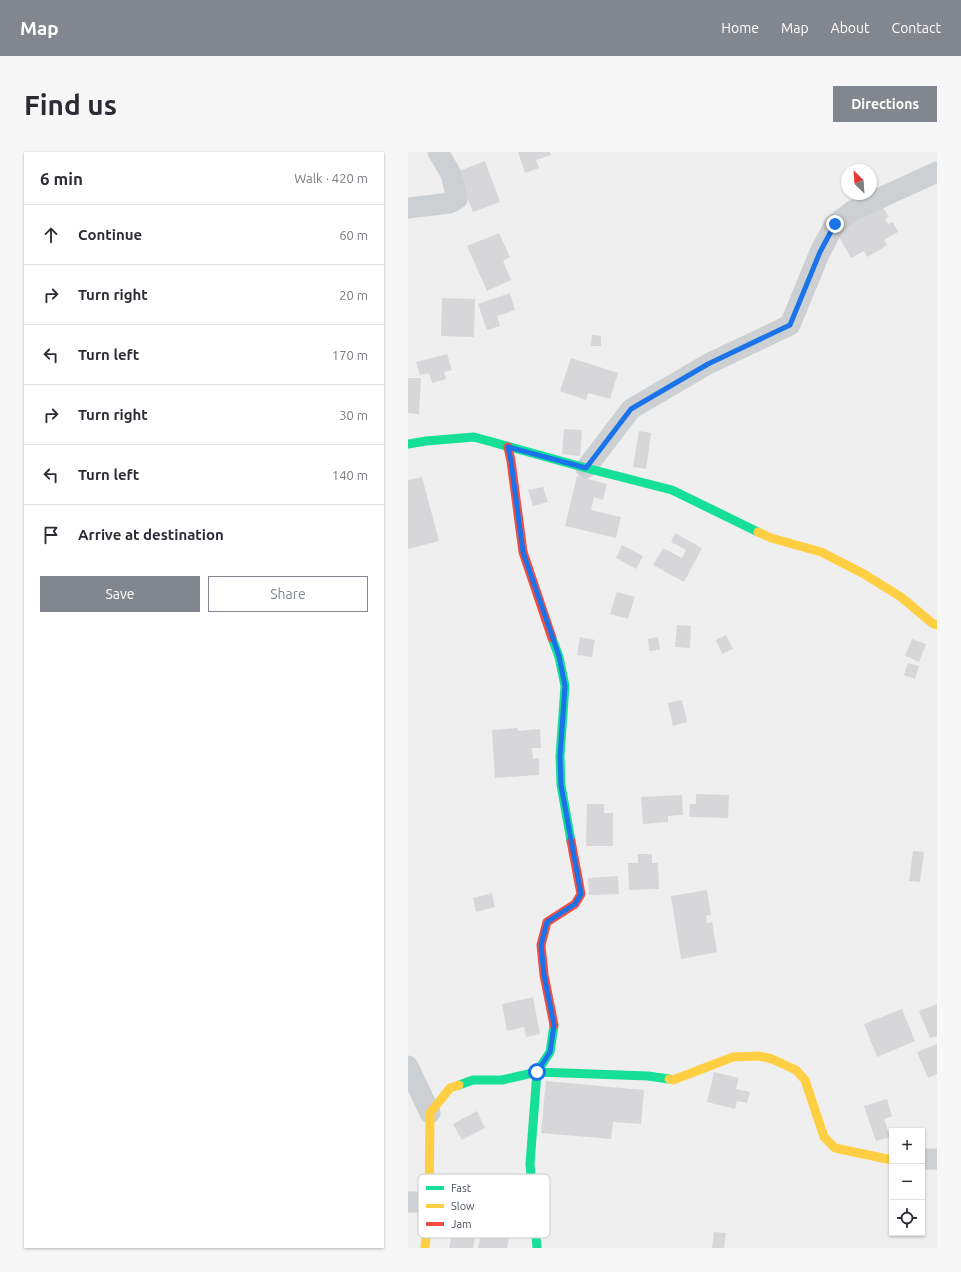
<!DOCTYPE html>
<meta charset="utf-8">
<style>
:root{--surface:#fff;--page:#f7f7f7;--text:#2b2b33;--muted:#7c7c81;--line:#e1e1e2;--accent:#82878f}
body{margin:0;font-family:Ubuntu,sans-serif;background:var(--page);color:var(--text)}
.controls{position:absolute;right:12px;bottom:12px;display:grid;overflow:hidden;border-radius:0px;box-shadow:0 1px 3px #0004}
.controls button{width:36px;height:36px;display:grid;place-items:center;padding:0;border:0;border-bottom:1px solid var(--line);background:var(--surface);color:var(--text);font:20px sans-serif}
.compass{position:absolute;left:433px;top:12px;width:36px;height:36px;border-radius:50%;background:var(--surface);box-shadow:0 1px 3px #0004;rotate:335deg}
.stop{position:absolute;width:12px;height:12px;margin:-9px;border:3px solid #1a73e8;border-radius:50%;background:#fff}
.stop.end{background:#1a73e8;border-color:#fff;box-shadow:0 1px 4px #0008}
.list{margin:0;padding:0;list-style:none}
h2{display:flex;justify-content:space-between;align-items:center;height:52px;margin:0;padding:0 16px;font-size:17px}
h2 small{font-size:13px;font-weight:400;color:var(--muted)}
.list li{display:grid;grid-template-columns:26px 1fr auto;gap:12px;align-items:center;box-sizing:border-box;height:60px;padding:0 16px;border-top:1px solid var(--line)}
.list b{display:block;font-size:15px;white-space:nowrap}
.list em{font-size:13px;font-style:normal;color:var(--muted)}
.actions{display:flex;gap:8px;padding:12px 16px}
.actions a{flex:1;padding:9px 0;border:1px solid var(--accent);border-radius:0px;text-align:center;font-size:14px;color:var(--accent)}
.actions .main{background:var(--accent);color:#fff}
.icon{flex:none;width:22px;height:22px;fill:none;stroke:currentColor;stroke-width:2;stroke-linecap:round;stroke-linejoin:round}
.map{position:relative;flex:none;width:529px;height:1096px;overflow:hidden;border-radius:0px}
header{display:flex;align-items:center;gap:24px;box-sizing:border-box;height:56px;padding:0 20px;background:var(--accent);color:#fff}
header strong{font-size:19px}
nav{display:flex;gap:22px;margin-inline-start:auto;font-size:14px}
.intro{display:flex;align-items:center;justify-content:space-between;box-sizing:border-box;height:96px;padding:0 24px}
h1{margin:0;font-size:28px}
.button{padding:10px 18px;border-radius:0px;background:var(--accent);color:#fff;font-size:14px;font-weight:700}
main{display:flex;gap:24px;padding:0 24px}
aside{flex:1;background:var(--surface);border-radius:0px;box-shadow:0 1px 3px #0004}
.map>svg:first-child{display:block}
.building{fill:#d7d7d9}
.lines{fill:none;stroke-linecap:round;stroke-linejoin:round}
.street{stroke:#cdd0d3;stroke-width:21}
.fast{stroke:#16e098;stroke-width:9}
.slow{stroke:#ffcf43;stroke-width:9}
.jam{stroke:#f24e42;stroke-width:9}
.route{stroke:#1a73e8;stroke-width:5}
.key{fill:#fff;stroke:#c8cace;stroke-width:1}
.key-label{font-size:11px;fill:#464f5c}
</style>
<header>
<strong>Map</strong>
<nav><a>Home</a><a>Map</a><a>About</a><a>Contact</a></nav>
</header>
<div class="intro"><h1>Find us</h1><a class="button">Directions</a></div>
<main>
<aside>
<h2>6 min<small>Walk · 420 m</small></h2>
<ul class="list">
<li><svg class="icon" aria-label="ahead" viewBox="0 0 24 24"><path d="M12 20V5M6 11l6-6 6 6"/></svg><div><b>Continue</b></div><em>60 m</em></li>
<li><svg class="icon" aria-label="right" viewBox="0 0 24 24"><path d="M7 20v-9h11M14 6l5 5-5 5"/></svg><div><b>Turn right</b></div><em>20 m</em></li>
<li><svg class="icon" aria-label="left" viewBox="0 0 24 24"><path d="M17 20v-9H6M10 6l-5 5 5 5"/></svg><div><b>Turn left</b></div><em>170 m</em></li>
<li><svg class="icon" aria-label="right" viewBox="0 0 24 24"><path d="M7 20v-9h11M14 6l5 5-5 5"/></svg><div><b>Turn right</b></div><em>30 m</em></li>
<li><svg class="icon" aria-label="left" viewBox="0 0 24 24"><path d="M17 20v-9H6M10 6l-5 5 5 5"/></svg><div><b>Turn left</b></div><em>140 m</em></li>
<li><svg class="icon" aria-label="arrive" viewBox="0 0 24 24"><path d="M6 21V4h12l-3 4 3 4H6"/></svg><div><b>Arrive at destination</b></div></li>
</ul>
<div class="actions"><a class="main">Save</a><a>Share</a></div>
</aside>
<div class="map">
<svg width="529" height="1096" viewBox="0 0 529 1096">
<rect width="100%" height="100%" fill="#f0efef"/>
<path class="building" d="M110 0H142L143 3 128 8 131 16 117 21Z
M77 9 92 50 65 60 49 20Z
M474 54 481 65 477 67 480 72 485 70 490 80 476 88 479 93 470 99 459 105 456 99 443 106 428 80Z
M91 81 102 105 95 109 103 128 79 139 59 94Z
M102 141 107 158 89 164 92 174 79 178 70 152Z
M34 146 67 147 66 185 33 184Z
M184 183 193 184V194H183Z
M39 202 44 218 36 220 38 227 24 231 21 221 12 223 8 210Z
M163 206 210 221 202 247 180 241 178 248 152 239Z
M0 226H13L11 262 0 261Z
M156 277 174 278 172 304 154 302Z
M231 279 243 281 238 317 225 315Z
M169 324 199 332 195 348 186 345 183 358 213 365 208 386 157 374Z
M14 325 31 389 0 397V328Z
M135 335 140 350 125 354 120 338Z
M267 381 294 396 276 430 245 413 255 396 274 406 278 398 263 390Z
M214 393 235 404 228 417 208 406Z
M209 440 227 445 220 467 202 462Z
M269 473 283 474 282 496 267 495Z
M318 483 325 497 314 502 308 488Z
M172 485 187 488 184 505 169 503Z
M250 485 252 498 241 499 240 487Z
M504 487 518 492 511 510 497 504Z
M500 511 511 514 507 527 496 523Z
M274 548 279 570 265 574 260 551Z
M109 576 110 579 132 577 133 596H124L125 607 131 606V623L87 626 84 578Z
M288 642 321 643 320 666 281 665 282 652H288Z
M274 643 275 663 260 664V670L235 672 233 645Z
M179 652H196V661H205V694H178Z
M505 699 516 700 512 730 501 729Z
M230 702H244V711H250L251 737 221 738 220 711H230Z
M210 724 211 742 181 743 180 726Z
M299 738 303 763 298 764 299 771 304 770 309 800 273 807 263 744Z
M84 741 87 755 68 760 65 746Z
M125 845 132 882 118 885 116 875 99 879 94 852Z
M529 852V884L522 886 511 859Z
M494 857 507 889 469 905 456 872Z
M529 892V922L520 926 509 900Z
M306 920 331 926 328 937 342 940 339 951 329 949 327 957 299 950Z
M138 929 236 938 233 972 205 970 203 987 133 981Z
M479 947 484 964 476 967 482 985 468 989 456 954Z
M69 959 77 976 54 988 45 972Z
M49 1058 72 1063 65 1096H41Z
M73 1080 101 1085 99 1096H70Z
M306 1080 318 1081 316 1096H304Z"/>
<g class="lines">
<path class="street" d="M0 56 42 51 49 47 43 22 30 0
M178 316 223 257 300 212 382 173 412 100 427 72 446 58 529 20
M0 914 22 961
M514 1007H529
M0 1050H21"/>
<path class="fast" d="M0 292 18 289 66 285 178 316 264 338 350 380
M144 486 151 505 157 534 152 604 153 633 163 689
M51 933 65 928H94L129 920 240 924 261 927
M129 1096 122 1012 129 920 142 900 146 873"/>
<path class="slow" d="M350 380 363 386 413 400 456 422 493 445 524 471 529 473
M261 927 265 928 325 905 351 904 364 907 388 918 397 928 416 985 427 996 484 1008
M17 1096 21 1050 22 961 42 936 51 933"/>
<path class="jam" d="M100 295 103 309 115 400 144 486
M146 873 136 823 133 793 139 770 167 752 173 742 163 689"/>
</g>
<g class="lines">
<path class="route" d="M129 920 142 900 146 873 136 823 133 793 139 770 167 752 173 742 153 633 152 604 157 534 151 504 115 400 103 309 100 295 178 316 223 257 300 212 382 173 412 100 427 72"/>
</g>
<rect x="10" y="1022" width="132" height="64" rx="6" class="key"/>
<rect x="18" y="1034" width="18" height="4" fill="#16e098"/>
<rect x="18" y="1052" width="18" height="4" fill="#ffcf43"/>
<rect x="18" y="1070" width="18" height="4" fill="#f24e42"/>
<g class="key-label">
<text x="43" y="1040">Fast</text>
<text x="43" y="1058">Slow</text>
<text x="43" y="1076">Jam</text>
</g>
</svg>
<div class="controls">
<button>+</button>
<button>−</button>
<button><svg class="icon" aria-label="locate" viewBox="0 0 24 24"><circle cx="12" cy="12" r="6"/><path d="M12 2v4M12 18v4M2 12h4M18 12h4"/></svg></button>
</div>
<svg class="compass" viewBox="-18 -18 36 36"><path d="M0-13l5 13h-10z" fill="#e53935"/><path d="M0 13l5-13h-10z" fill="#7c7c81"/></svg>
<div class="stop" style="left:129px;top:920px"></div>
<div class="stop end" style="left:427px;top:72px"></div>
</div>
</main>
